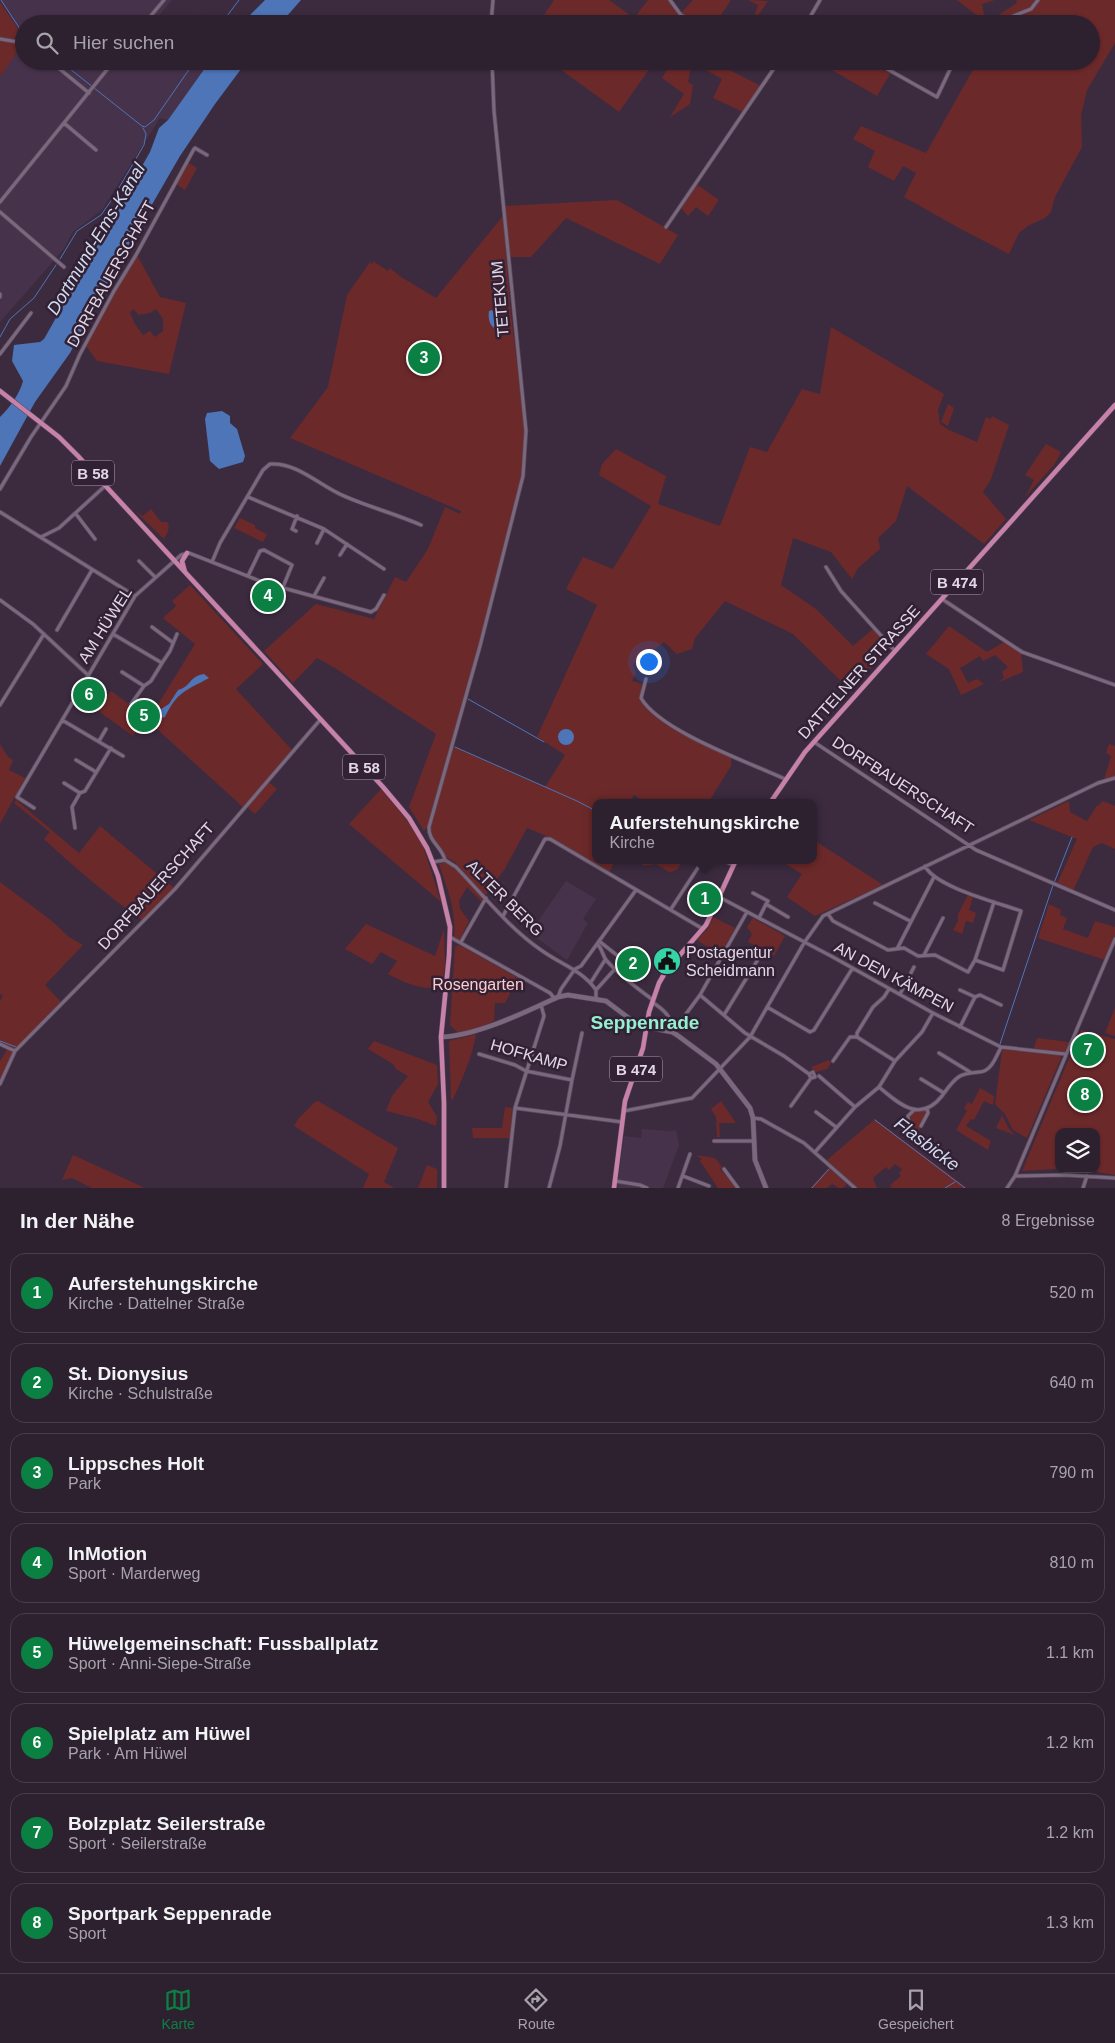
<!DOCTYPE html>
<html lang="de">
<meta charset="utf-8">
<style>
:root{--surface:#2d202f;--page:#352837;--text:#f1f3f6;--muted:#a7a3aa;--line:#483e4b;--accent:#0b8043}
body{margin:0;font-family:Helvetica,sans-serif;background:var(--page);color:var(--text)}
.controls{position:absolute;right:15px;bottom:15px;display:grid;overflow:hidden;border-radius:10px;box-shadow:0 1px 4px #0004}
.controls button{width:45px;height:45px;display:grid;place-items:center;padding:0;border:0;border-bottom:1px solid var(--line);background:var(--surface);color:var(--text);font:25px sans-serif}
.you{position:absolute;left:648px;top:661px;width:18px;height:18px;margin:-12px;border:4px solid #fff;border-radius:50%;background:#1a73e8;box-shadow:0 0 0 8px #1a73e833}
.badge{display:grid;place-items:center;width:32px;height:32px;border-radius:50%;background:var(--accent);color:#fff;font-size:16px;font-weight:700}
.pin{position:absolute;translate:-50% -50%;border:2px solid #fff;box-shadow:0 1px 5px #0006}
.popup{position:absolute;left:592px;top:799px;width:225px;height:65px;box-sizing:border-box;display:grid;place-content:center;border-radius:10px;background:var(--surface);filter:drop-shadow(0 1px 4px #0005);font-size:16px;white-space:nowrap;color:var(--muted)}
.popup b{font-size:19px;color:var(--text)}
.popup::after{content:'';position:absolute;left:50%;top:100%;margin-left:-10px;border:10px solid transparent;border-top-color:var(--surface)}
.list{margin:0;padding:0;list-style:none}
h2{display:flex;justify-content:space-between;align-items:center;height:65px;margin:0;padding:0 20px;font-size:21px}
h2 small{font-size:16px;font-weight:400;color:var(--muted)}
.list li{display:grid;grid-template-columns:32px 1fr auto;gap:15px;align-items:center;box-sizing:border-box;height:80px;margin:0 10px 10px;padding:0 10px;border:1px solid var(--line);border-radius:15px}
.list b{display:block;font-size:19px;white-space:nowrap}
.list p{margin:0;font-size:16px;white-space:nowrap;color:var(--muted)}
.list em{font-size:16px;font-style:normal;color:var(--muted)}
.icon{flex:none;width:28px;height:28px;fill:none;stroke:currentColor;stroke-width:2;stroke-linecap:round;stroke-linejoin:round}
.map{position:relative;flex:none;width:1115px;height:1188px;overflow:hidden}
.search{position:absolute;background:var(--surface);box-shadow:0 1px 4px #0004;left:15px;right:15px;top:15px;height:55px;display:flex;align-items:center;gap:12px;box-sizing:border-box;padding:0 18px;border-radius:28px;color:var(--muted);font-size:19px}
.sheet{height:785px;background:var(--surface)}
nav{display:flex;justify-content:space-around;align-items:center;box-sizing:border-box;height:70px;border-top:1px solid var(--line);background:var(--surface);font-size:14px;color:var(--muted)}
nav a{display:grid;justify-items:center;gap:2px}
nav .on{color:var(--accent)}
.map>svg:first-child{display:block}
.built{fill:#47324b}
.green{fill:#6c292a;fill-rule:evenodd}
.water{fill:#4d75b8}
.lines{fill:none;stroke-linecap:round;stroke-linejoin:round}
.stream{stroke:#4d75b8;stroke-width:1}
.street-casing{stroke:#584a5b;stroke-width:4.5}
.secondary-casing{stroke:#584a5b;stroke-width:5.5}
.primary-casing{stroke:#584a5b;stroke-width:5.5}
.street{stroke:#7b687e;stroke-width:3}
.secondary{stroke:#7b687e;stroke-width:4.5}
.primary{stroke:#c881a8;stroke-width:4.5}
.labels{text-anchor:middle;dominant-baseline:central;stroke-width:5;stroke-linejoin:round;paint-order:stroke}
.shield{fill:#322135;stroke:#ada0b0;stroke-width:1}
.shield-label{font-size:15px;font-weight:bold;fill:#e2d7e4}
.street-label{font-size:16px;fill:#e2d7e4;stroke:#322135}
.poi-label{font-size:16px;fill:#e2d7e4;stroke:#322135;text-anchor:start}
.park-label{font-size:16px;fill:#feccc9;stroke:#322135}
.water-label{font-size:18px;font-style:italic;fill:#d1dcef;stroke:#322135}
.quarter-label{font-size:19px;font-weight:bold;fill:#95f0cf;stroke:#322135}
</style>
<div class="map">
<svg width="1115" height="1188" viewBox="0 0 1115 1188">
<rect width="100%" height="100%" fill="#3c2b3f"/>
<path class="built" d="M0 0H172L152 24H24V38Z
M199 14 212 24H191Z
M24 40V61H210L168 120 160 118 102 210 73 232 63 250 0 322V77Z
M566 881 596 899 583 919 588 923 567 960 530 933Z
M642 1129 668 1131 676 1130 679 1145 663 1188H617L624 1136 641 1138Z"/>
<path class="green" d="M554 0H609L634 18 648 0H669L680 14 693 0H731L715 24H700L687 17 681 24H538Z
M748 0 768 1 752 24 758 5Z
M957 0H995L982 4 984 15 992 19 1017 3 1016 0H1115V43L1087 90 1081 115 1082 147 1055 197 1051 212 1045 218 1028 226 1019 233 1009 254 959 228 904 197 916 173 903 166 894 181 868 167 875 151 853 139 861 126 926 153 978 61H1091V24H988Z
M0 2 24 38 15 55 0 77Z
M549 61H655L619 112Z
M672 61H712L761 86 743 112 713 98 722 79 692 62 688 82 693 85 690 104 670 117 684 94 662 78Z
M816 61H867L890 74 877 96Z
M187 162 197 168 185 190 175 183Z
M696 184 719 200 708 216 696 207 688 216 681 208Z
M617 200 678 235 660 264 566 218 531 257H510L505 206Z
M503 216 510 305 525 431 522 475 479 646 452 746 545 787 565 755 537 737 597 605 566 589 583 557 613 569 651 506 599 475 602 464 616 449 666 476 658 504 720 526 750 447 767 452 802 389 820 394 831 327 944 394 938 410 940 424 949 430 977 442 986 417 991 419 992 416 1009 425 991 479 983 492 1006 519 984 544 907 486 896 521 878 538 880 549 858 568 852 579 831 552 793 538 781 585 816 609 853 646 873 629 889 648 851 691 793 634 725 601 695 638 692 649 677 654 664 642 651 652 645 649 633 665 636 673 632 681 642 684 640 698C656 727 702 743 731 756V766L708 803H646L634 795 629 803H596V860H615L609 873 544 835 527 828 504 870 485 896 455 862 446 857 434 839 429 824 424 831 409 807 436 734 335 668 317 658 293 683 264 651 316 604 374 619 395 577 406 582 428 549 445 507 460 514 461 511 290 438 328 387 347 295 370 262 372 265 373 261 388 271 390 268 401 277 436 298Z
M137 255 160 297 186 303 169 374 97 361 86 346 115 291ZM133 309 139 315 150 313 156 309 163 319V331L155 337 150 331 143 335 135 324 130 313Z
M948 404 954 408 948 426 941 422Z
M1046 444 1061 452 1054 465 1025 497 1034 480 1025 475Z
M151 509 161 522H167C171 528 167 533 164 539L135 511 143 516Z
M240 518 255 525V528L267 534 263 542 234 528Z
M190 585 263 664 236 689 292 750 243 807 148 721 195 644 163 618 176 606 172 601Z
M949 626 987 652 1004 642 1021 652 1023 672 997 683 1004 678 1002 672 1008 667 995 655 983 661 980 656 960 668 968 683 977 679 984 684 961 695 949 669 926 654Z
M91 681 100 686 97 690 105 696 96 708 90 704 88 706 79 699Z
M111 691 147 717 133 736 97 710Z
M0 744 8 757 13 760 9 770 25 778 0 824Z
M1109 744 1115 746V777L1104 780 1111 756 1106 753Z
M268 781 277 789 255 814 246 806Z
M381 789 406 819 423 846 441 902 349 824Z
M16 800 79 853 100 826 174 888 142 920C107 895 75 868 44 839L50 832 14 803Z
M1069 801 1070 812 1087 821 1096 807 1103 801 1115 806V849L1102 843 1093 847 1073 891 1057 884 1077 839 1029 820Z
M814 840 883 885 815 916 787 897 802 874 779 860H814Z
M635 860H681C681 867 676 872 669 872L656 864 645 866Z
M445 862 454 866 484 898 481 901 467 887 459 901 460 909 469 921 458 944 454 941C456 908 449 894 439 864Z
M0 882 52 921 69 937 83 945 45 985 62 1003 15 1050 0 1043V1001L3 996 0 994Z
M968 895 973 897 969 910 976 913 973 923 966 921 962 934 953 930 958 921V914Z
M1049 904 1061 910 1060 915 1067 918 1063 929 1088 938 1095 921 1115 927V936L1105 960 1038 938Z
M713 917 735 928 720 955 697 940 708 928Z
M753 918 785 936 774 956 748 942 752 934 747 927Z
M366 924 435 956 444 929 445 965 442 987C423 991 405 983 388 974L397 961 381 952 372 964 345 949Z
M459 945 518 978 505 1003H495L494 1021 477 1029 458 1033 450 1025 455 947Z
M1115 1008V1036L1105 1033Z
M1081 1030 1115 1039V1175L1097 1172 1099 1156H1096V1132H1059V1159L1056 1161V1169L1022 1171Z
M476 1034C472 1058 463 1077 453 1099L451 1100 449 1041Z
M1037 1038 1069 1042 1065 1052 1061 1053 1034 1048Z
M374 1041 437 1065 438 1084 428 1102 437 1117 436 1126 418 1119 386 1111 392 1096 408 1076 396 1069 393 1064 368 1049Z
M8 1048 14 1051 0 1083V1061Z
M1004 1049 1060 1055 1061 1058 1027 1138 1013 1130 1005 1114 995 1104 1002 1051Z
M829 1060 831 1063 827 1069 816 1072 811 1067Z
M980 1088 994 1096 993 1105 984 1101 974 1120 971 1119 966 1126 991 1141 988 1150 956 1130 967 1111 964 1108 968 1102 972 1104Z
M318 1101 398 1148 384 1182 394 1188H363L369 1174 294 1126 298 1119 315 1102Z
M721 1101 736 1123H719L720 1137H717L716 1117 711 1109Z
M505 1107 512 1108 511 1138H473L472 1128H502Z
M926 1110V1113L919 1126 920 1129 918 1134 910 1118 914 1112Z
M1002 1115 1009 1129 1015 1135 996 1128Z
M875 1119 967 1188H892L890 1185 901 1176 899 1173 902 1169 895 1164 889 1170 886 1167 873 1178 877 1188H857L827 1160Z
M73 1155 143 1187V1188H92L72 1178 62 1180Z
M696 1155 715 1158 722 1167 720 1169 737 1188H718L700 1161 702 1159Z
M427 1165 437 1169V1188H418Z
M829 1168 847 1184 843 1188H839L832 1184 827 1188H810Z"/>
<path class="water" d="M265 0H301L280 24H241Z
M210 61H247L215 104 180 156 120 260 70 353 35 402 0 466V417C10 407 19 395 23 381L12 361 14 345 40 342 44 339 150 152 159 128 168 120Z
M492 310 497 318 494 328C489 324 488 317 489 311Z
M222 411 230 416V423L237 429 245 456 243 462 219 469 210 461 205 419 207 413Z
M204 674 209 678C185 691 177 692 165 717L161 718 159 714 161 709 169 704 178 690C191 687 189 676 204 674Z
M558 737a8 8 0 1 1 16 0a8 8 0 1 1-16 0Z"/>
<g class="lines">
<path class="stream" d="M1 0 24 35
M221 24 239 0
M60 61 142 126 145 127 154 120 195 61
M60 259 77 231 101 215 113 198 144 145 146 134 143 128
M0 337 10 319 34 298 56 265
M468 699 544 742
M455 747 577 801 596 811
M669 860 671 861
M1054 883 1072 837
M0 1041 16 1047
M1000 1044 1053 885
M875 1120 965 1188
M812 1188 829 1169
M945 1188 955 1182"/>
<defs>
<path id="street" d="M670 0 681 15 699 24
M144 24 164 0
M491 24 493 0
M806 24 820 0
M993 24 1031 9 1038 0
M0 39 24 43
M50 61 89 93
M873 61 937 97 954 61
M64 123 96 150
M0 202 114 61
M0 212 64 267
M666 227 779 61
M0 294V297
M0 354 31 313
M0 489 31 437 66 386 80 354 114 291 136 255 194 149 195 148 207 155
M248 497 324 529 384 569
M0 512 135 596
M76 514 95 539
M296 531 292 529 297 516
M41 537 59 528 105 486
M317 543 324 529
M340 555 347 544
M139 561 155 577
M212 562 220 543 263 470 270 464C297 462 320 486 344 496 369 507 396 514 421 525
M826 567 841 591 895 651
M248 576 260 551 264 550 292 565 283 587
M314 596 324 578
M942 599 1022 652 1115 685
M0 600 33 624 89 676
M152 627 172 642
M57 630 92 570
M113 634 162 663
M122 672 144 686
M646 679 641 698C660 731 748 762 785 779
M131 704 144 686 151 681 162 663 170 651 177 634
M0 705 44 634
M62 720 123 756
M99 741 106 729
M814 742 976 850 1115 910
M76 760 96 772
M64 783 80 793 85 791 111 748
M34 808 17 797 135 596 181 555 189 553 265 583 371 612 376 609 384 595
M75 828 72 807 80 793
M445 860C442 847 428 841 429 827L480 646 523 476 526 431 494 111 492 61
M722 860 733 865
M433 862 445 860 456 867C483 895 509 928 541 950 560 964 582 970 596 990V999
M925 866C935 887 999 903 1021 911L1003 970 975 960
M753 893 768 901 766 904 788 917
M719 897 831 956 933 1013 1001 1047 1065 1054
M875 903 910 921
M671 909 703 860
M828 914 833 921 888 950 904 948 918 956 935 955 968 972 975 960 994 902
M503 916 545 839H550L703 929
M759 918 766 904
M450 937 550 993 555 999
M461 942 486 898
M597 944C603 949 602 956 607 961 620 976 637 988 653 1000
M897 949 934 877
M924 955 943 918
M591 982 605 960
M596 990 623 960 599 941
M960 990 975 997 960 1027
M900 994 914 967
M700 995 745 1033 784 1056 809 1074
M558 997 561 989 575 969 581 966 597 944 636 890
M975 997 980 995 1001 1005
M652 1002C663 1009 673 1017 672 1032
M767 1007 810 1032 814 1030 852 969
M724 1015 757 961
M683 1018 700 995 747 912
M857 1037V1033L873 1007 884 997 889 989
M857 1037 895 1061
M0 1044 15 1051
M939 1053 970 1072
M479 1054 515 1065 526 1071 572 1080
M833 1061 850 1037H857
M819 1076 855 1107
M921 1079 944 1093
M0 1084 15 1051 175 889 320 720
M879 1087C898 1103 920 1124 942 1096 947 1089 952 1081 960 1076 966 1073 971 1073 979 1072 991 1072 996 1057 1001 1047
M791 1106 811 1078 815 1077 813 1072 809 1074 811 1078
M515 1108 622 1122
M914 1110 908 1116C907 1133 924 1142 937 1150
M624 1111 692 1098 750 1037 804 943 823 916 1098 783 1115 778
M816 1112 836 1127
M753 1118 761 1119 804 1143 855 1188
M921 1126 928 1113 927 1108
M714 1141H754
M815 1152 855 1107 879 1087 895 1061 922 1032 933 1013
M724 1169 738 1188
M683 1176 709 1186
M1015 1176 1065 1175 1115 1178
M615 1181 640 1185 647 1188
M506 1188 515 1108 544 1016 541 1005
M549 1188 560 1146 572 1080 582 1033
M678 1188 690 1154
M1007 1188 1015 1176 1115 939
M1083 1188 1087 1176"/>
<path id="secondary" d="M441 1037C476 1036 526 1012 558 997L568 995 606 1001 634 1022 646 1027 672 1032 677 1035 716 1064 750 1108 753 1118 755 1160 766 1188"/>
<path id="primary" d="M0 391 59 437 78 456 383 787 409 818 427 848 438 876 450 927 449 956 441 1037 444 1103V1188
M185 572 182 561 187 553
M770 803 805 752 1115 405
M614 1188 625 1101 643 1048 649 1012 659 983 666 971 706 925 736 860"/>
</defs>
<use href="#street" class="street-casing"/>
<use href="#secondary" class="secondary-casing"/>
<use href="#primary" class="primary-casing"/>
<use href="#street" class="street"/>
<use href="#secondary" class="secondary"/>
<use href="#primary" class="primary"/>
</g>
<defs>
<symbol id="civic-disc" viewBox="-11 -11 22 22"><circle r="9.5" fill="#35d4a7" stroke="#322135"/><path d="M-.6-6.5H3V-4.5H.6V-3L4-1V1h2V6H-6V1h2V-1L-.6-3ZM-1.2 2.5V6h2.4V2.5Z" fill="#111"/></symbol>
</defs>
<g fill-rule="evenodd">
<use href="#civic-disc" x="651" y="945" width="32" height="32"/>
</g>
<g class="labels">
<g class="shield">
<rect x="72" y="460.5" width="42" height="25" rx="4"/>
<rect x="931" y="569.5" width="52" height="25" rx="4"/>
<rect x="343" y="754.5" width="42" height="25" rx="4"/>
<rect x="610" y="1056.5" width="52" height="25" rx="4"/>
</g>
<g class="shield-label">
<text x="93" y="473">B 58</text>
<text x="957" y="582">B 474</text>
<text x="364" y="767">B 58</text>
<text x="636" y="1069">B 474</text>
</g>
<g class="street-label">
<text transform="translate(111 274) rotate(-61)">DORFBAUERSCHAFT</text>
<text transform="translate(500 299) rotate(-95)">TETEKUM</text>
<text transform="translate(105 625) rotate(-58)">AM HÜWEL</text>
<text transform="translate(859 672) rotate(-48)">DATTELNER STRASSE</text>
<text transform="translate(903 785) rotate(33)">DORFBAUERSCHAFT</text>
<text transform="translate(156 886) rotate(-48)">DORFBAUERSCHAFT</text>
<text transform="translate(505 898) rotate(45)">ALTER BERG</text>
<text transform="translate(894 977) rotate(28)">AN DEN KÄMPEN</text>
<text transform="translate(529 1055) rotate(16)">HOFKAMP</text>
</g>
<g class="poi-label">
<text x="686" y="952">Postagentur<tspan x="686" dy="18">Scheidmann</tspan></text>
</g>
<g class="park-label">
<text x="478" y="984">Rosengarten</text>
</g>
<g class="water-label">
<text transform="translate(96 239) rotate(-59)">Dortmund-Ems-Kanal</text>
<text transform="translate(927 1144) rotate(37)">Flasbicke</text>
</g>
<g class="quarter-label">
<text x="645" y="1022">Seppenrade</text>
</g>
</g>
</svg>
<div class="controls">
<button><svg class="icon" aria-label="layers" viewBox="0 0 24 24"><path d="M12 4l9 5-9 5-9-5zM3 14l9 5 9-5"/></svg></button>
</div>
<div class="you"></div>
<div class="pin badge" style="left:705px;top:899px">1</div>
<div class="popup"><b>Auferstehungskirche</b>Kirche</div>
<div class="pin badge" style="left:633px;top:964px">2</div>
<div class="pin badge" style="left:424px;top:358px">3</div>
<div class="pin badge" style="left:268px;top:596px">4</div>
<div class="pin badge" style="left:144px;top:716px">5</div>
<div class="pin badge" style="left:89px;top:695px">6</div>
<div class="pin badge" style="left:1088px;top:1050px">7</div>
<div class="pin badge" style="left:1085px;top:1095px">8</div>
<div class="search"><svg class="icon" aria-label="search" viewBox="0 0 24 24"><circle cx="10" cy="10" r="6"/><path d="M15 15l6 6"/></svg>Hier suchen</div>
</div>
<section class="sheet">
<h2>In der Nähe<small>8 Ergebnisse</small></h2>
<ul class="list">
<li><span class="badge">1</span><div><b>Auferstehungskirche</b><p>Kirche · Dattelner Straße</p></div><em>520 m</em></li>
<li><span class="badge">2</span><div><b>St. Dionysius</b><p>Kirche · Schulstraße</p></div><em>640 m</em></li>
<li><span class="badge">3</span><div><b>Lippsches Holt</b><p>Park</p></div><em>790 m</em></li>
<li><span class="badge">4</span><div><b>InMotion</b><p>Sport · Marderweg</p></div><em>810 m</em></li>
<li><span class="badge">5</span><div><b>Hüwelgemeinschaft: Fussballplatz</b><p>Sport · Anni-Siepe-Straße</p></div><em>1.1 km</em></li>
<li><span class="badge">6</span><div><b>Spielplatz am Hüwel</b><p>Park · Am Hüwel</p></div><em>1.2 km</em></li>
<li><span class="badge">7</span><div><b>Bolzplatz Seilerstraße</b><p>Sport · Seilerstraße</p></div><em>1.2 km</em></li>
<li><span class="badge">8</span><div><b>Sportpark Seppenrade</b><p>Sport</p></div><em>1.3 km</em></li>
</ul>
</section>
<nav>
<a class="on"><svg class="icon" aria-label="map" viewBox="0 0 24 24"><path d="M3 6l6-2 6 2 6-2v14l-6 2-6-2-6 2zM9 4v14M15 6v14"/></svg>Karte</a>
<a><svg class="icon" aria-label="directions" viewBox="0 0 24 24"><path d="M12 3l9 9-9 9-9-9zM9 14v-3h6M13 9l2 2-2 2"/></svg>Route</a>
<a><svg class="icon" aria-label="saved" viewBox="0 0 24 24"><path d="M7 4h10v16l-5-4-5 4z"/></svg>Gespeichert</a>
</nav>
